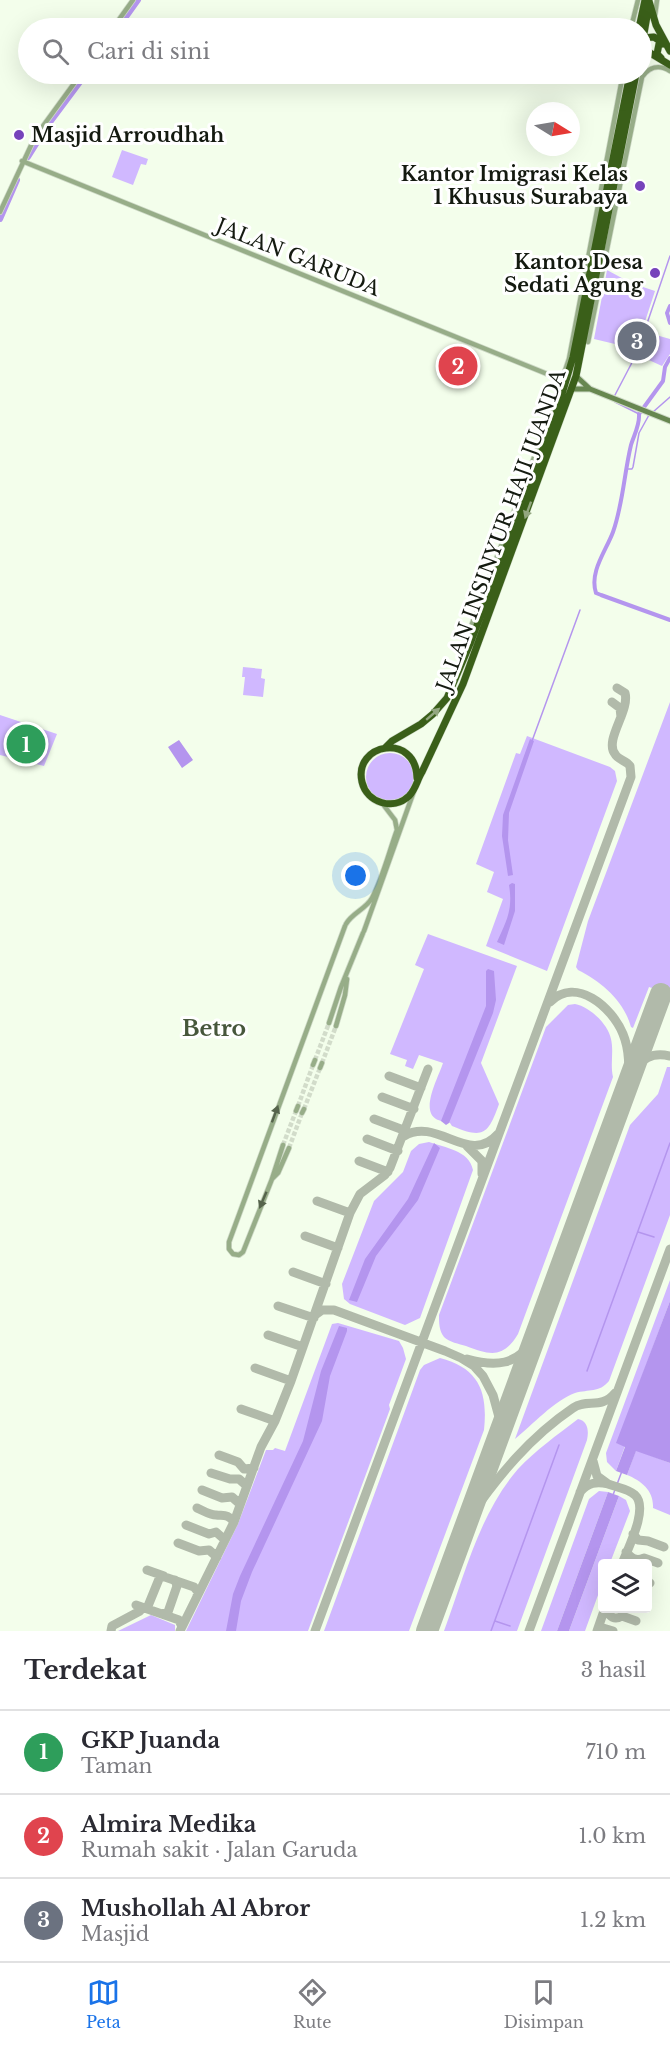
<!DOCTYPE html>
<html lang="id">
<meta charset="utf-8">
<style>
:root{--surface:#fff;--page:#f7f7f7;--text:#2b2b33;--muted:#7c7c81;--line:#e1e1e2;--accent:#1a73e8}
body{margin:0;font-family:"Libre Baskerville",serif;background:var(--page);color:var(--text)}
.controls{position:absolute;right:18px;bottom:18px;display:grid;overflow:hidden;border-radius:6px;box-shadow:0 6px 24px #0002}
.controls button{width:54px;height:54px;display:grid;place-items:center;padding:0;border:0;border-bottom:2px solid var(--line);background:var(--surface);color:var(--text);font:30px sans-serif}
.compass{position:absolute;left:526px;top:102px;width:54px;height:54px;border-radius:50%;background:var(--surface);box-shadow:0 6px 24px #0002;rotate:101deg}
.you{position:absolute;left:356px;top:876px;width:21px;height:21px;margin:-15px;border:4px solid #fff;border-radius:50%;background:#1a73e8;box-shadow:0 0 0 9px #1a73e833}
.badge{display:grid;place-items:center;width:39px;height:39px;border-radius:50%;background:var(--accent);color:#fff;font-size:20px;font-weight:700}
.pin{position:absolute;translate:-50% -50%;border:3px solid #fff;box-shadow:0 2px 6px #0006}
.list{margin:0;padding:0;list-style:none}
h2{display:flex;justify-content:space-between;align-items:center;height:78px;margin:0;padding:0 24px;font-size:26px}
h2 small{font-size:20px;font-weight:400;color:var(--muted)}
.list li{display:grid;grid-template-columns:39px 1fr auto;gap:18px;align-items:center;box-sizing:border-box;height:84px;padding:0 24px;border-top:2px solid var(--line)}
.list b{display:block;font-size:22px;white-space:nowrap}
.list p{margin:0;font-size:20px;white-space:nowrap;color:var(--muted)}
.list em{font-size:20px;font-style:normal;color:var(--muted)}
.icon{flex:none;width:33px;height:33px;fill:none;stroke:currentColor;stroke-width:2;stroke-linecap:round;stroke-linejoin:round}
.map{position:relative;flex:none;width:670px;height:1631px;overflow:hidden}
.search{position:absolute;background:var(--surface);box-shadow:0 6px 24px #0002;left:18px;right:18px;top:18px;height:66px;display:flex;align-items:center;gap:15px;box-sizing:border-box;padding:0 21px;border-radius:33px;color:var(--muted);font-size:22px}
.sheet{height:330px;background:var(--surface)}
nav{display:flex;justify-content:space-around;align-items:center;box-sizing:border-box;height:84px;border-top:2px solid var(--line);background:var(--surface);font-size:16px;color:var(--muted)}
nav a{display:grid;justify-items:center;gap:3px}
nav .on{color:var(--accent)}
.map>svg:first-child{display:block}
.green{fill:#d0b8ff}
.water{fill:#b495ee}
.lines{fill:none;stroke-linecap:round;stroke-linejoin:round}
.stream{stroke:#b495ee;stroke-width:1.5}
.canal{stroke:#b495ee;stroke-width:4}
.river{stroke:#b495ee;stroke-width:6}
.taxiway{stroke:#b1baaa;stroke-width:9}
.runway{stroke:#b1baaa;stroke-width:22}
.tertiary-tunnel{stroke:#d2dcca;stroke-width:4.5;stroke-dasharray:4.5 2;stroke-linecap:butt}
.tertiary-casing{stroke:#cfdac8;stroke-width:6}
.secondary-casing{stroke:#cfdac8;stroke-width:7}
.trunk-casing{stroke:#cfdac8;stroke-width:8}
.tertiary{stroke:#97ad88;stroke-width:4.5}
.secondary{stroke:#678750;stroke-width:5}
.trunk{stroke:#3a5f19;stroke-width:7}
.oneway{fill:#93a780}
.oneway2{fill:#56644c}
.poi-dot{fill:#7643bb;stroke:#fff;stroke-width:2}
.labels{text-anchor:middle;dominant-baseline:central;stroke-width:6;stroke-linejoin:round;paint-order:stroke}
.poi-label{font-size:20px;font-weight:bold;fill:#141a10;stroke:#fff;text-anchor:end}
.street-label{font-size:20px;fill:#141a10;stroke:#fff}
.quarter-label{font-size:22px;font-weight:bold;fill:#47573c;stroke:#fff}
</style>
<div class="map">
<svg width="670" height="1631" viewBox="0 0 670 1631">
<rect width="100%" height="100%" fill="#f3feeb"/>
<path class="green" d="M122 150 148 159 146 165 141 164 133 185 112 177Z
M607 270 631 283 655 291 636 349 594 339Z
M649 333 670 339V354L662 366 640 356Z
M243 667 262 669 261 678 265 679 263 697 243 695 245 677H242Z
M670 702V994L649 987 633 1028 631 1027C624 1001 602 982 578 970L576 967 588 921Z
M0 715 57 734 44 766 0 755Z
M527 736 610 767 615 771 617 781 547 971 486 946 503 899 487 892 494 872 476 864 516 753 520 754Z
M366 777a24 24 0 1 1 48 0a24 24 0 1 1-48 0Z
M428 934 517 966 481 1063 499 1104C488 1135 483 1139 452 1126L450 1123C447 1122 439 1121 436 1119 420 1110 439 1076 443 1063L419 1055 413 1069 405 1066 407 1060 390 1054 424 969 415 965Z
M575 1004C590 1007 608 1024 611 1039 614 1052 610 1064 613 1077L518 1334C503 1359 490 1355 466 1346 459 1344 449 1342 444 1337 439 1331 439 1322 439 1315L546 1027 568 1005Z
M667 1067H670V1215L609 1381C599 1393 589 1389 575 1393 555 1400 532 1425 515 1439L630 1125 658 1094Z
M429 1142C445 1148 469 1150 473 1170L420 1318 405 1325 350 1304 344 1299 342 1284 374 1201 403 1172 411 1151 419 1144Z
M670 1280V1301L617 1443 625 1446 616 1471 607 1462 606 1453Z
M338 1323 399 1341 403 1348 406 1359 389 1405 390 1409 308 1631H186L238 1524 266 1450H273L275 1448 285 1451 332 1324Z
M440 1358C479 1368 488 1392 484 1430L409 1631H324L420 1370 424 1365Z
M578 1419C588 1421 589 1431 587 1440L517 1631H444C464 1577 479 1514 518 1469 536 1450 557 1435 578 1419Z
M636 1450 670 1463V1515L653 1508C654 1491 642 1481 627 1475Z
M599 1491 608 1492 557 1631H541L589 1499Z
M619 1496 626 1500 630 1511 610 1563 602 1564V1584L585 1631H569Z
M151 1615 175 1625V1631H118Z"/>
<path class="water" d="M530 739 534 741 509 813 508 840 513 875 508 876 502 836 503 815Z
M179 740 193 760 182 768 168 747Z
M512 883 515 884V911L504 945 497 942C507 920 513 909 509 885Z
M488 969 494 971 496 1000 493 1013 449 1123 446 1125 441 1121 486 1006V971Z
M434 1143 440 1148 418 1200 376 1256 357 1302 349 1300 365 1259 408 1199Z
M670 1301V1463L636 1451 627 1475 616 1471 625 1447 616 1443Z
M339 1326 347 1328V1331L330 1376 322 1421 252 1572 241 1601 236 1631H226L233 1594 240 1576 303 1441 321 1371Z
M608 1492 619 1496 569 1631H557Z"/>
<g class="lines">
<path class="stream" d="M615 395 637 353 670 256
M615 402 639 414
M653 412 670 397
M626 469H632L633 467 639 433 649 415
M532 741 580 610
M638 1232 654 1237
M587 1371 670 1143
M613 1495 622 1471
M495 1621 510 1626
M491 1631 559 1445"/>
<path class="canal" d="M670 306 667 313 670 323
M670 358 665 367 663 381 639 414C640 425 634 435 631 445 624 474 623 504 613 532 606 551 589 572 596 593L601 595 670 620"/>
<path class="river" d="M118 28 138 0
M28 157 48 125 86 74
M0 219 17 180"/>
<path class="taxiway" d="M612 702 620 708 621 717
M550 1002C576 976 612 1007 623 1034 630 1051 629 1068 628 1086
M632 1073C642 1058 652 1052 670 1056
M389 1076 421 1088
M382 1097 414 1109
M374 1119 406 1131
M404 1136C438 1116 469 1167 498 1134
M367 1139 398 1151
M467 1146 482 1161V1174
M359 1161 388 1172
M317 1201 350 1213
M305 1236 338 1248
M293 1272 326 1284
M278 1306 314 1318
M315 1315 322 1310H334L445 1351 461 1358 474 1366 483 1376 493 1395 499 1417V1434
M268 1335 303 1347
M467 1359C495 1367 517 1366 535 1338
M255 1368 291 1381
M241 1409 275 1421
M219 1455 238 1462 244 1469 254 1468
M211 1473 230 1479H239L247 1486
M608 1484C616 1487 629 1489 635 1495 649 1508 628 1548 622 1564
M202 1490 222 1498 232 1497 240 1504
M580 1492C588 1483 596 1481 608 1484L597 1476 593 1461
M197 1508C202 1510 210 1515 216 1515 224 1516 228 1514 234 1522
M469 1518C498 1476 530 1437 573 1408 587 1398 601 1410 615 1393
M186 1525 209 1534 216 1532 225 1540
M633 1534 638 1540 648 1541 664 1547
M178 1543 199 1551 209 1550 217 1557
M626 1552C631 1558 636 1562 644 1558L658 1563
M147 1570 164 1576
M648 1582 650 1583
M136 1605 179 1620 182 1627
M145 1608 148 1606 159 1579 162 1576 194 1587 198 1592 197 1596
M609 1608 605 1610C610 1616 614 1621 622 1616L636 1621
M163 1614 168 1612 177 1586 175 1580
M111 1631 112 1626 140 1611
M180 1631 234 1522 261 1447 275 1421 291 1381 350 1213 360 1194 385 1175 390 1168 428 1069
M315 1631 631 777 630 766C626 760 618 760 615 754 604 740 630 711 625 693L617 688
M529 1631 670 1249
M597 1631 605 1608
M599 1631 603 1628 613 1631"/>
<path class="runway" d="M427 1631 661 994"/>
<path class="tertiary-tunnel" d="M315 1060 329 1023
M322 1063 336 1026
M298 1106 313 1065
M304 1109 320 1068
M283 1145 296 1111
M289 1148 302 1113"/>
<defs>
<path id="tertiary" d="M655 15 657 0
M113 28 133 0
M631 28 638 0
M22 161 562 380
M0 212 35 137 81 74
M588 342 642 77C649 67 659 64 670 71
M470 644 469 632 551 412 569 359 623 74
M346 924C352 913 366 909 372 898 383 877 389 852 397 830L395 820 382 803
M364 931 414 791
M329 1023 341 987 363 933
M336 1026 345 995 347 979
M313 1065 315 1060
M320 1068 322 1063
M296 1111 298 1106
M302 1113 304 1109
M283 1145 272 1179 243 1252 239 1255 233 1254 229 1249V1242L345 926
M272 1179 278 1173 289 1148"/>
<path id="secondary" d="M576 376 590 389
M572 389H590L670 421"/>
<path id="trunk" d="M649 1 656 25 670 51
M639 28 645 0
M642 38 654 37 663 43
M642 45 649 5
M642 48 670 65
M661 58 657 54 659 44H664
M385 748 392 741 421 724 433 714 447 698 470 644 556 414 573 357 630 74
M417 778C416 732 353 743 362 782 367 803 393 811 409 796 416 789 417 780 422 772L463 684 576 376 636 74"/>
</defs>
<use href="#tertiary" class="tertiary-casing"/>
<use href="#secondary" class="secondary-casing"/>
<use href="#trunk" class="trunk-casing"/>
<use href="#tertiary" class="tertiary"/>
<use href="#secondary" class="secondary"/>
<use href="#trunk" class="trunk"/>
</g>
<defs><path id="oneway-solid" d="M-6-.8H1V-3.2L6.5 0L1 3.2V.8H-6Z" transform="scale(1.5)"/></defs>
<g class="oneway">
<use href="#oneway-solid" transform="translate(528 510) rotate(110)"/>
<use href="#oneway-solid" transform="translate(433 714) rotate(-41)"/>
</g>
<g class="oneway2">
<use href="#oneway-solid" transform="translate(275 1114) rotate(-70)"/>
<use href="#oneway-solid" transform="translate(263 1200) rotate(113)"/>
</g>
<g class="poi-dot">
<circle cx="19" cy="135" r="6"/>
<circle cx="640" cy="186" r="6"/>
<circle cx="655" cy="273" r="6"/>
</g>
<g class="labels">
<g class="poi-label">
<text x="31" y="135" text-anchor="start">Masjid Arroudhah</text>
<text x="628" y="174">Kantor Imigrasi Kelas<tspan x="628" dy="23">1 Khusus Surabaya</tspan></text>
<text x="643" y="262">Kantor Desa<tspan x="643" dy="23">Sedati Agung</tspan></text>
</g>
<g class="street-label">
<text transform="translate(298 257) rotate(22)">JALAN GARUDA</text>
<text transform="translate(501 530) rotate(-70)">JALAN INSINYUR HAJI JUANDA</text>
</g>
<g class="quarter-label">
<text x="214" y="1028">Betro</text>
</g>
</g>
</svg>
<div class="controls">
<button><svg class="icon" aria-label="layers" viewBox="0 0 24 24"><path d="M12 4l9 5-9 5-9-5zM3 14l9 5 9-5"/></svg></button>
</div>
<svg class="compass" viewBox="-18 -18 36 36"><path d="M0-13l5 13h-10z" fill="#e53935"/><path d="M0 13l5-13h-10z" fill="#7c7c81"/></svg>
<div class="you"></div>
<div class="pin badge" style="left:26px;top:744px;background:#2e9e5b">1</div>
<div class="pin badge" style="left:458px;top:366px;background:#e0444e">2</div>
<div class="pin badge" style="left:637px;top:341px;background:#6b7280">3</div>
<div class="search"><svg class="icon" aria-label="search" viewBox="0 0 24 24"><circle cx="10" cy="10" r="6"/><path d="M15 15l6 6"/></svg>Cari di sini</div>
</div>
<section class="sheet">
<h2>Terdekat<small>3 hasil</small></h2>
<ul class="list">
<li><span class="badge" style="background:#2e9e5b">1</span><div><b>GKP Juanda</b><p>Taman</p></div><em>710 m</em></li>
<li><span class="badge" style="background:#e0444e">2</span><div><b>Almira Medika</b><p>Rumah sakit · Jalan Garuda</p></div><em>1.0 km</em></li>
<li><span class="badge" style="background:#6b7280">3</span><div><b>Mushollah Al Abror</b><p>Masjid</p></div><em>1.2 km</em></li>
</ul>
</section>
<nav>
<a class="on"><svg class="icon" aria-label="map" viewBox="0 0 24 24"><path d="M3 6l6-2 6 2 6-2v14l-6 2-6-2-6 2zM9 4v14M15 6v14"/></svg>Peta</a>
<a><svg class="icon" aria-label="directions" viewBox="0 0 24 24"><path d="M12 3l9 9-9 9-9-9zM9 14v-3h6M13 9l2 2-2 2"/></svg>Rute</a>
<a><svg class="icon" aria-label="saved" viewBox="0 0 24 24"><path d="M7 4h10v16l-5-4-5 4z"/></svg>Disimpan</a>
</nav>
